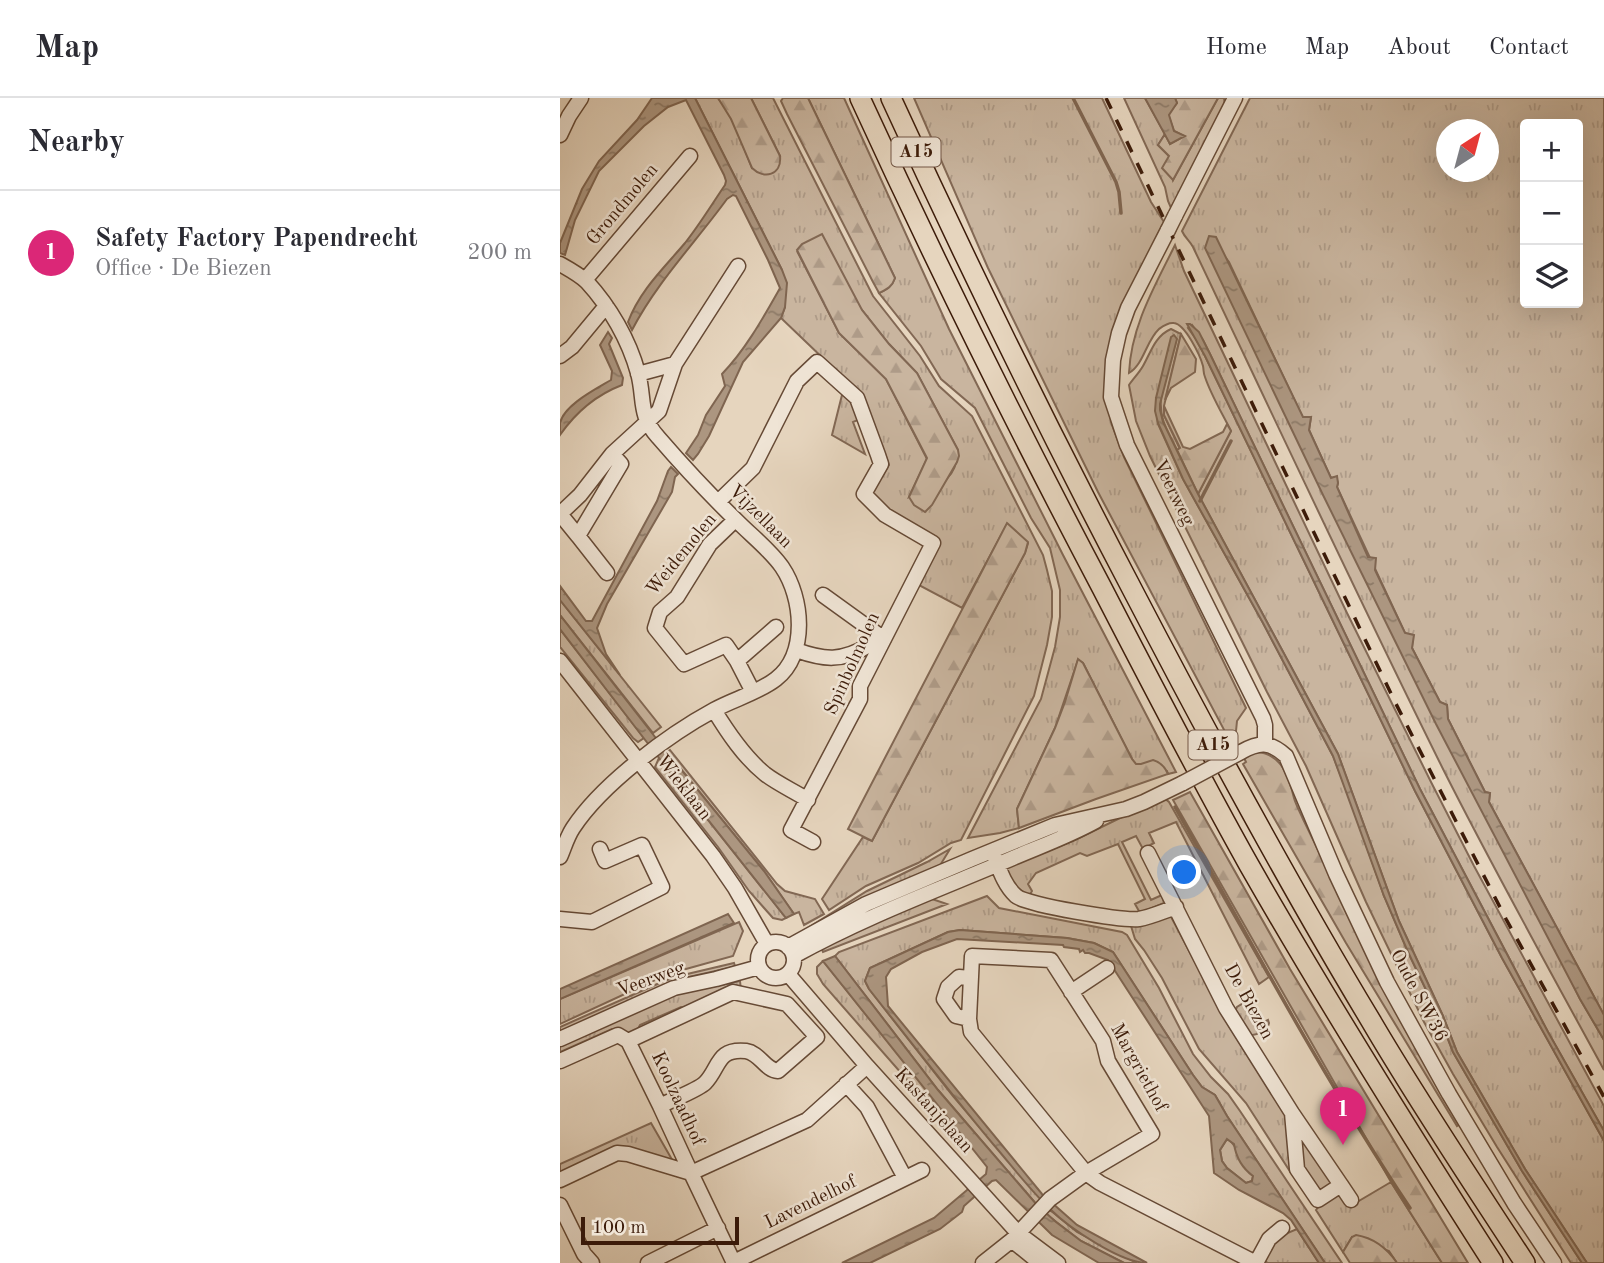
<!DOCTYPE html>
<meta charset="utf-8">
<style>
:root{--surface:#fff;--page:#f2f2f3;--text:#2b2b33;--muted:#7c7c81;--line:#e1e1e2;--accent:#db2777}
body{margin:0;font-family:"Old Standard TT",serif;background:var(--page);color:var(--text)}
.controls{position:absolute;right:21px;top:21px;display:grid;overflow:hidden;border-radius:7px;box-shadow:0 7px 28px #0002}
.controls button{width:63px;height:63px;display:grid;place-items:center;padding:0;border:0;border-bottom:2px solid var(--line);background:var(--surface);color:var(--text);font:35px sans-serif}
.compass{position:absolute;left:876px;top:21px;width:63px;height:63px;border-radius:50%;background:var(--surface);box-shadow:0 7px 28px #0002;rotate:36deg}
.scale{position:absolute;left:21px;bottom:18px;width:158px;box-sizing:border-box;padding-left:7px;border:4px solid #3c1b09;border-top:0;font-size:19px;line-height:24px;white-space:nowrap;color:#3c1b09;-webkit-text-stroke:5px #efe4d5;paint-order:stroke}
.you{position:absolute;left:625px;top:775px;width:24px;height:24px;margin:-18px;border:5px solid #fff;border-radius:50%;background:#1a73e8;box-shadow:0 0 0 10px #1a73e833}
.badge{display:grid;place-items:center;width:46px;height:46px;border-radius:50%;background:var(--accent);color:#fff;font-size:23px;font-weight:700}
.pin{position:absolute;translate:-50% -58px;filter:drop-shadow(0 2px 4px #0008)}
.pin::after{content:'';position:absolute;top:37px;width:24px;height:21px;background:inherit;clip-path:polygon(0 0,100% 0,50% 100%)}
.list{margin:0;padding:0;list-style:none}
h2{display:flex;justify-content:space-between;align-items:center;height:91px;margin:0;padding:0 28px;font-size:30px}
h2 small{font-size:23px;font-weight:400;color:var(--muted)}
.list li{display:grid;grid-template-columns:46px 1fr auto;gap:21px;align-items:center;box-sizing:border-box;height:126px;padding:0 28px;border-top:2px solid var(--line)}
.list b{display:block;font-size:26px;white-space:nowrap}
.list p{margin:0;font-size:23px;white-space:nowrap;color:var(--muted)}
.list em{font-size:23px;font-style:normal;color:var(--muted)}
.icon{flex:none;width:38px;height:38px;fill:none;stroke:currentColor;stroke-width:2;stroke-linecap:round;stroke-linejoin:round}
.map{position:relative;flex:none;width:1044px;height:1165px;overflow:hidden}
header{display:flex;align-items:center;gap:42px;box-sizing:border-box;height:98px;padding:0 35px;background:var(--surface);border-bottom:2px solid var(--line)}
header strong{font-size:33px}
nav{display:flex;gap:38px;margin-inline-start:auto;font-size:24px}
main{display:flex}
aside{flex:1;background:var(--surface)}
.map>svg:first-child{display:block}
.grass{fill:url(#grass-tufts);stroke:#826854;stroke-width:2;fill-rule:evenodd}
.forest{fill:url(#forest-firs);stroke:#826854;stroke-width:2}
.water{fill:url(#water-ripples);stroke:#7f6550;stroke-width:2;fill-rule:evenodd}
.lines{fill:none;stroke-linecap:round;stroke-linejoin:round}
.stream{stroke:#7f6550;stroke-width:3.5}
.minor-casing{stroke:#664a36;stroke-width:17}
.highway-casing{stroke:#3c1b09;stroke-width:22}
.minor{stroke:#efe4d5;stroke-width:14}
.highway{stroke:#e6d5be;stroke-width:19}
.rail{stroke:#3c1b09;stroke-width:3.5;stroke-dasharray:12 12;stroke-linecap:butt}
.minor-bridge-casing{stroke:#664a36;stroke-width:17;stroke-linecap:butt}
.minor-bridge{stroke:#efe4d5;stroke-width:14}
.labels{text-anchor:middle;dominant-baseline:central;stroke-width:5;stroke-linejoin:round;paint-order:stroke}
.shield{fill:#efe4d5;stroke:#725746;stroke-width:2}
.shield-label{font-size:18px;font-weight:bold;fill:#3c1b09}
.street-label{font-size:19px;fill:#3c1b09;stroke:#efe4d5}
</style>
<header>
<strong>Map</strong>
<nav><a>Home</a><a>Map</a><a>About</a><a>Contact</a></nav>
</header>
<main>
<aside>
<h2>Nearby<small></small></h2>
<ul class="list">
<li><span class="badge">1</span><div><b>Safety Factory Papendrecht</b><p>Office · De Biezen</p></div><em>200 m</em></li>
</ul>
</aside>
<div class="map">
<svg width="1044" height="1165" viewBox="0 0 1044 1165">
<defs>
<pattern id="grass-tufts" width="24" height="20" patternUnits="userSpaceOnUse" patternTransform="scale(1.75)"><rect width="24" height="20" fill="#c9b59f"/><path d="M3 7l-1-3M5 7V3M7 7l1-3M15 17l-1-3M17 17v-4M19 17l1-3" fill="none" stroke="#ae9b88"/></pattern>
<pattern id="forest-firs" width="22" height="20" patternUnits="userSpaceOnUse" patternTransform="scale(1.75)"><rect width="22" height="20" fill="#c9b59f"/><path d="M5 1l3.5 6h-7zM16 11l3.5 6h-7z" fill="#ae9b88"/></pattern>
<pattern id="water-ripples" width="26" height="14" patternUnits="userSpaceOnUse" patternTransform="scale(1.75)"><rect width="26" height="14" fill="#ac9680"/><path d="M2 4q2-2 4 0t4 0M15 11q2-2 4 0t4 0" fill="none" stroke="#8d7a67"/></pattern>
</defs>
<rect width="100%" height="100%" fill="#e6d5be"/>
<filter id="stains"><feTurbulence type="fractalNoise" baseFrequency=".00286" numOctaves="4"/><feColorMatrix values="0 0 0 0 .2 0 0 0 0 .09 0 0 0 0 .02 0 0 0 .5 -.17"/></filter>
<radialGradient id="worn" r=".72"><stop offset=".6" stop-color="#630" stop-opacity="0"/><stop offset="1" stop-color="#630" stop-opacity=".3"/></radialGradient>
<path class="grass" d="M135 0H158C174 19 182 46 192 70L220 58 191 0H213L313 198 360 258 379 288 412 318 483 457 487 472 492 493V519L487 547 474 598 401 742 391 745 358 765 306 788 269 812 262 801 303 739 312 743 465 455 468 445 447 426 402 510 355 485 369 439 310 398 329 367 308 312 293 289 221 220 225 209 222 172ZM237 153 302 212 329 246 357 275 398 352C396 386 376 388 349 399L367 361 326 281 279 235Z
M248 0H284L389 231 503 457 616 674 608 676 607 673 576 666 572 661 523 565 518 562 495 630 457 711 459 730 440 735 408 740 481 601 495 549 500 519V492L490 450 471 420 415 310 381 281 361 248 319 195C327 191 332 189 335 180Z
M354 0H542L591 104 604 124 568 196 552 234 547 268V305L552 327 564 359 686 610 677 623 675 643 671 645 538 394 428 170Z
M564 0H585L605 36 598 47 609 58 613 82 658 0H664L665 8 611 110 608 103 605 89Z
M690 0H1044V917L929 704 930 695 925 694 888 621 887 607 880 604 852 550 853 537 845 535 777 389 778 385 776 379 771 380 749 332 751 319 743 320 669 164 649 138 1020 901 1044 942V972C990 873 935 774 884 673 798 500 716 324 633 149 629 142 625 140 622 133ZM965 26H1018V205H965ZM886 32H928V74H886Z
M615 147 624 173 787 515 871 684 914 768 1044 1008V1033L988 934 860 691 650 256 643 242 632 227 628 230 636 241 645 258 855 693 942 860 1044 1043V1165H1027L965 1071 897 954 883 918 839 823 778 656 638 396 671 333C662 315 651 297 645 279 643 274 644 273 643 268 640 257 625 226 614 225 608 224 603 228 599 231 586 243 584 266 569 275 571 228 595 188 615 147Z
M611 231 621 236 604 308V317L620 351 617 352C608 333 599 322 601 300H596L598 326 623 381 703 525 773 658 792 707 824 798 848 854 879 919 893 954 962 1073 1022 1165H1011L937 1049 893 976 864 924 806 804 746 668 707 594 590 358 576 323 569 287C573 281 579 275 583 268 591 254 595 238 611 231Z
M283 293 292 300 300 321 293 324 305 356 272 337Z
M0 502 101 629 93 635 0 517Z
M0 531 84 640 78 644 73 640 0 549Z
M110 652 217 786 225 793 255 801 264 816 244 827 239 814 234 816 204 773 107 654Z
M99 660 226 820 222 822 213 820 189 793 158 749 95 669Z
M603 699 609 704 709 879 699 886 616 724 589 735 594 745 583 751 576 738 562 744 591 802 602 797 604 805 580 815 575 806 585 801 558 746 527 758 520 755 476 775 468 786 472 793 469 798 454 787 445 770 515 742Z
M390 751 376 774 248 835 246 831 307 793 367 764Z
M427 798 439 810 562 834 567 837 599 890 633 956 651 979 668 996 680 1013 782 1165H765L667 1018 655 997 642 989 633 977 553 854 534 845 507 840 400 832 388 834 310 870 305 883 309 891 393 998 482 1102 477 1107 378 992 275 858 279 854Z
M369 800 387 806 263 854 261 849Z
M609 815 669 928 726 1018 731 1075 686 1005 639 951 602 880 584 852 575 841 571 828Z
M179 824 183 833 173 858 108 876 0 926V901Z
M263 863 378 1006 356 992 263 886 257 876V869Z
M174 865 175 868 169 870 120 881 0 935V929L104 883 123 877Z
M180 883 181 892 126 911 121 909 80 927 77 933 69 936 52 931 0 954V946L112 897Z
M690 901H694L697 903 690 908 700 926 708 922 709 925C708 932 697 938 689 937L675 913 677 909Z
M91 1025 114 1065 63 1050 0 1077V1066Z
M742 1035 772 1084 766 1092H757L745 1075 739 1038Z
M667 1041C681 1049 680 1068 693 1078L692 1083 686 1085 667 1070 662 1063 660 1052Z
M831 1084 882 1165H837L829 1153 792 1139 783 1154 756 1112 763 1103 778 1097 786 1100 792 1107Z
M490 1112 517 1134 577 1165H564L521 1143 486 1116Z
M737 1131 759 1165H708L703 1162 718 1139Z"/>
<path class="forest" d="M158 0H191L220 58C222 77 204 82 192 70L171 21Z
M223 0H248L335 180C332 189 327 191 319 195L313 184 227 16 221 3Z
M615 0H658L613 82 602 70 609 58 598 47 605 36 610 46 624 38 614 33 608 16 617 5Z
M262 136 302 212 329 246 357 275 398 352 399 358 397 364 372 407 365 414 354 407 349 399 367 360 326 281 279 235 237 152 242 146Z
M621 236 636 261 635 274 611 290 605 302Z
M604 308 623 349 630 351 663 334 667 326 671 333 638 396 617 352 620 350 604 317Z
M447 425 468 444 465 455 312 743 288 731Z
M518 561 523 565 572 661 576 666H581L593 662C600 664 605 669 608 676L536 701 459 730 457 711 495 630 505 604Z
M697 654C722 656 729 679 734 700 736 707 740 714 743 721L811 861 900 1026 897 1028 786 845 683 666 686 664 683 658Z
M630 694 730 871 908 1165H882L831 1084 613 702Z
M796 1137C814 1140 827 1150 837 1165H790L783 1154 792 1139Z"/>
<path class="water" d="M92 0H135L222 172 227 185 225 209 221 220 183 264 149 338 138 356 133 362 126 355 138 337 146 317 165 288 162 276C186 251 203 220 220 190L208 162 176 98 173 97 167 101C135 145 97 184 72 232L68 224C80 192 104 170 125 145 140 126 152 106 165 87L166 83 164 77 126 2 108 9 84 28 39 73 15 122 5 157 0 155V145L22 91 39 63 77 22Z
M585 0H615L617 5 609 17 614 33 625 38 610 46Z
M649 138 656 139 743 319H751L749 332 771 380 777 378 778 385 777 389 808 459 816 460 815 472 845 535 854 537 852 550 880 604 887 607 888 621 925 694 930 695 929 704 1044 917V942L1020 901 876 626 763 397 645 150Z
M627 226H630L639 234 650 256 860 691 988 934 1044 1033V1043L942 860 855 693 645 258Z
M48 234 52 240 49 246 63 280 62 287C36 297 16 314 0 337 0 333 0 329 0 325 4 307 36 291 51 282L52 273 40 247Z
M614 237 617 241 600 306V312L603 324 638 396 778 656 839 823 883 918 897 954 965 1071 1027 1165H1022L962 1073 893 954 882 925 848 854 824 798 773 658 703 525 623 381 598 325 595 313 596 300 611 239Z
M111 369 118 376 115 379 112 394 47 506 37 530 46 556 60 577 0 502V488L26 523H32L97 403 108 373Z
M0 517 106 653 204 773 234 816 226 820 99 660 0 531Z
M168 816 174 825 0 901V891Z
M400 832 507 840 534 845 553 854 633 977 642 989 655 997 667 1018 765 1165H759L731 1122 723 1115 679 1092 654 1075 649 1018 548 862 529 855H525L523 852 520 854 519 851 504 849 503 847 397 841 362 854 331 871 326 879 328 908 482 1096 517 1127 587 1165C561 1165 509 1130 490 1111 469 1091 452 1068 433 1046 391 996 350 943 309 891L305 883 310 870 388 834ZM667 1041 674 1046C676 1059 682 1070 693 1078L692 1083 686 1085 667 1070 662 1063 660 1052Z
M275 858 378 992 477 1107 496 1124 521 1143 564 1165H539L492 1137 436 1082 432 1083 404 1108 402 1114 380 1131 310 1165H282L374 1120 426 1076 427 1069 263 863Z"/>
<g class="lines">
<path class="stream" d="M513 0 556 84 559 94 561 115
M640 403 671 343
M615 709C691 844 764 981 850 1110"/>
<defs>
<path id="minor" d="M0 37 9 18 21 0
M615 118 675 0
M608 132 568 210 559 235 553 262 551 299 567 347 703 620 705 627V646
M0 166C9 171 20 177 27 184 50 209 69 242 78 275 85 301 78 317 98 339 123 368 150 397 178 424 192 438 211 453 222 469 243 500 248 556 216 581 198 595 174 601 154 612 108 637 42 686 13 730 7 739 4 750 0 759
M25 182 130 58
M0 258 12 249 46 208
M78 276 115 266 178 168
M158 404 193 370 237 283 257 264 297 300 318 357 321 366 304 396 325 417 373 445 300 588V601L231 732 253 744
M0 416 20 397 52 356 99 313 115 266
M0 416 18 438
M175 422 150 446 117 499 100 514 95 530 124 566 166 547 177 563 193 594
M47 475 18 438 61 366 52 356
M263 497 324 541
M236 552C264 562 282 564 309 547L317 552
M0 563 153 758 175 790 207 846
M177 563 216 529
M154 612C168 635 184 659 205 676 218 686 234 693 248 702
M681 654C699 644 710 643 726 658L776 776 827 884 889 996 954 1105 994 1165
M588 755 666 910 732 1015 781 1087 758 1102 737 1071 732 1015
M435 760C440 773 445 788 456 798 466 807 564 823 579 821 591 819 604 813 616 809
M0 821 32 824 102 789 82 747 45 763 40 751
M198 862a18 18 0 1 1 36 0a18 18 0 1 1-36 0Z
M228 849 306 806 412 761 495 727 566 711 584 704 623 685
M234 858C304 819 380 791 453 760 481 748 509 738 536 723
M412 858 491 862 543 943 548 963 592 1036 526 1075 411 934 409 921Z
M228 876 307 968 458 1135 498 1165
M511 894 547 870
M409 921 396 918 384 901 388 889 399 879 410 880
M0 941 114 890 156 881 199 869
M68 943 173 894 227 906 257 939 218 973C205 972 200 955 186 953 156 950 160 970 145 985 138 992 111 1002 100 1008
M68 943 100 1008 131 1075 247 1022 307 968
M0 963 58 937 68 943
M286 986 307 1009 345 1080
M0 1082 57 1055 68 1056 131 1075 174 1165
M781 1087 791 1102
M0 1107 24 1156 32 1165
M454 1144 480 1165
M174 1164 362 1072
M88 1165 158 1130
M423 1165 452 1142 490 1101 526 1075 540 1085 696 1165
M696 1165 709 1141 722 1130"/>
<path id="highway" d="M300 0C376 166 457 329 542 490 590 583 638 676 689 767 766 902 849 1034 933 1165
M331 0C407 166 487 329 572 491 648 637 726 782 811 923 859 1005 913 1085 965 1165"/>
</defs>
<use href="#minor" class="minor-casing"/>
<use href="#highway" class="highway-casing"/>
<use href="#minor" class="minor"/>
<use href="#highway" class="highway"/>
<path class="rail" d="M546 0 835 604 946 821 1044 999"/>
<defs>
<path id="minor-bridge" d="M608 132 615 118
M623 685 681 654"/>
</defs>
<use href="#minor-bridge" class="minor-bridge-casing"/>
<use href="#minor-bridge" class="minor-bridge"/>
</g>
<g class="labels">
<g class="shield">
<rect x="331.5" y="39.5" width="49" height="29" rx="5"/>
<rect x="628.5" y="632.5" width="49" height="29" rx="5"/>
</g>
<g class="shield-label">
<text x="356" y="54">A15</text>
<text x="653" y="647">A15</text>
</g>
<g class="street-label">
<text transform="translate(63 107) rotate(-50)">Grondmolen</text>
<text transform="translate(613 395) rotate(64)">Veerweg</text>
<text transform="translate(200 419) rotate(45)">Vijzellaan</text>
<text transform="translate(122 457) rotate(-51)">Weidemolen</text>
<text transform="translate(293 566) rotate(-66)">Spinbolmolen</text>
<text transform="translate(123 690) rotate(52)">Wieklaan</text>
<text transform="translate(91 882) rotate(-20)">Veerweg</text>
<text transform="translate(858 898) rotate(62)">Oude SW36</text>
<text transform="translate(688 904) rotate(61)">De Biezen</text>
<text transform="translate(578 970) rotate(61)">Margriethof</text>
<text transform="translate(117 1001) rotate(65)">Koolzaadhof</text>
<text transform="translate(373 1013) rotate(48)">Kastanjelaan</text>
<text transform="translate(251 1105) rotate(-26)">Lavendelhof</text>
</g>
</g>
<rect width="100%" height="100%" filter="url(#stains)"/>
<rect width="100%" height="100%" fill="url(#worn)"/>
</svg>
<div class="controls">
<button>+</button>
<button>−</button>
<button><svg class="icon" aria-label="layers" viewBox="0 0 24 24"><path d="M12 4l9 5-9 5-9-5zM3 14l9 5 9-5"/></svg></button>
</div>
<svg class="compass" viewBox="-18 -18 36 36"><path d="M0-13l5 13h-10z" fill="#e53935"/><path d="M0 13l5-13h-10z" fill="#7c7c81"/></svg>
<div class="scale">100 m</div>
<div class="you"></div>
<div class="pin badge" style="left:783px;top:1047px">1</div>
</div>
</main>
